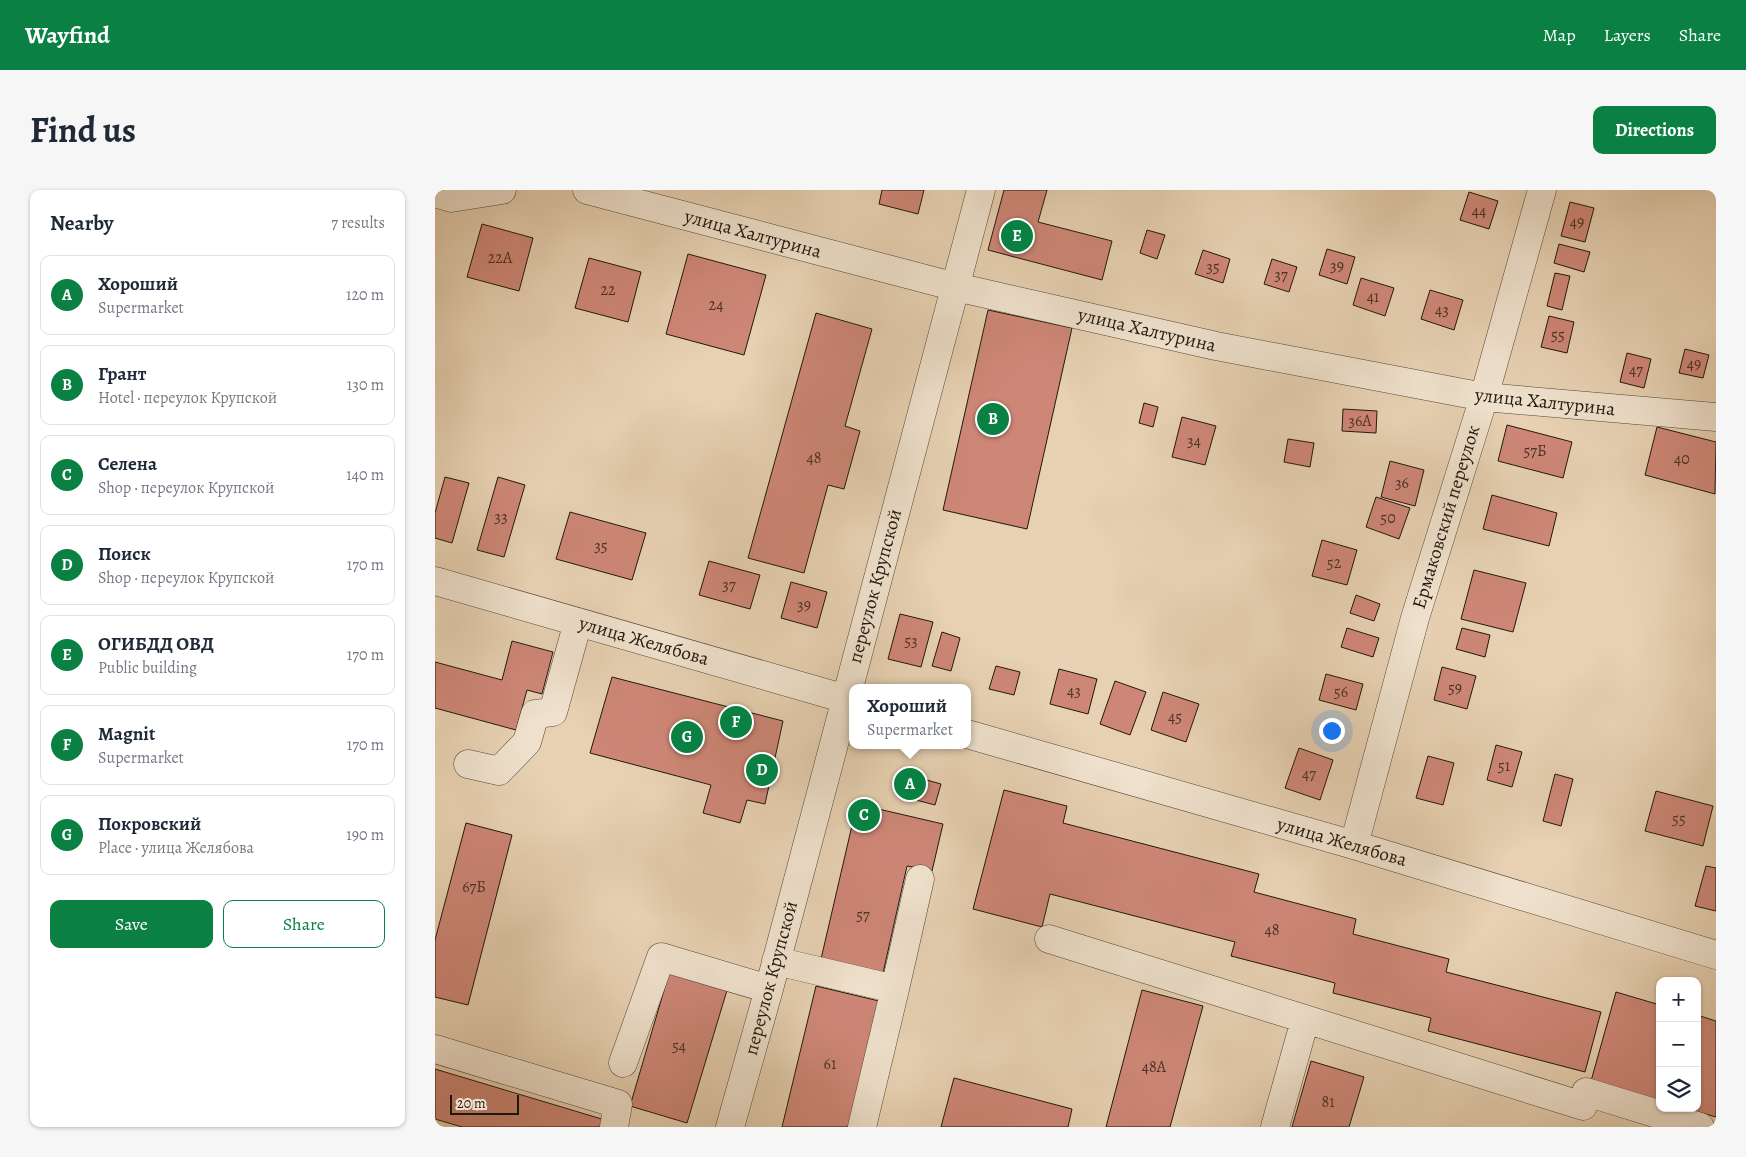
<!DOCTYPE html>
<meta charset="utf-8">
<style>
:root{--surface:#fff;--page:#f6f6f7;--text:#1f2937;--muted:#747a83;--line:#e0e1e3;--accent:#0b8043}
body{margin:0;font-family:Alegreya,serif;background:var(--page);color:var(--text)}
.controls{position:absolute;right:15px;bottom:15px;display:grid;overflow:hidden;border-radius:10px;box-shadow:0 1px 4px #0004}
.controls button{width:45px;height:45px;display:grid;place-items:center;padding:0;border:0;border-bottom:1px solid var(--line);background:var(--surface);color:var(--text);font:25px sans-serif}
.scale{position:absolute;left:15px;bottom:12px;width:69px;box-sizing:border-box;padding-left:5px;border:2px solid #20170e;border-top:0;font-size:14px;line-height:18px;white-space:nowrap;color:#20170e;-webkit-text-stroke:4px #efe1cd;paint-order:stroke}
.you{position:absolute;left:896px;top:540px;width:18px;height:18px;margin:-12px;border:4px solid #fff;border-radius:50%;background:#1a73e8;box-shadow:0 0 0 8px #1a73e833}
.badge{display:grid;place-items:center;width:32px;height:32px;border-radius:50%;background:var(--accent);color:#fff;font-size:16px;font-weight:700}
.pin{position:absolute;translate:-50% -50%;border:2px solid #fff;box-shadow:0 1px 5px #0006}
.popup{position:absolute;left:414px;top:494px;width:122px;height:65px;box-sizing:border-box;display:grid;place-content:center;border-radius:10px;background:var(--surface);filter:drop-shadow(0 1px 4px #0005);font-size:16px;white-space:nowrap;color:var(--muted)}
.popup b{font-size:19px;color:var(--text)}
.popup::after{content:'';position:absolute;left:50%;top:100%;margin-left:-10px;border:10px solid transparent;border-top-color:var(--surface)}
.list{margin:0;padding:0;list-style:none}
h2{display:flex;justify-content:space-between;align-items:center;height:65px;margin:0;padding:0 20px;font-size:21px}
h2 small{font-size:16px;font-weight:400;color:var(--muted)}
.list li{display:grid;grid-template-columns:32px 1fr auto;gap:15px;align-items:center;box-sizing:border-box;height:80px;margin:0 10px 10px;padding:0 10px;border:1px solid var(--line);border-radius:10px}
.list b{display:block;font-size:19px;white-space:nowrap}
.list p{margin:0;font-size:16px;white-space:nowrap;color:var(--muted)}
.list em{font-size:16px;font-style:normal;color:var(--muted)}
.actions{display:flex;gap:10px;padding:15px 20px}
.actions a{flex:1;padding:11px 0;border:1px solid var(--accent);border-radius:10px;text-align:center;font-size:18px;color:var(--accent)}
.actions .main{background:var(--accent);color:#fff}
.icon{flex:none;width:28px;height:28px;fill:none;stroke:currentColor;stroke-width:2;stroke-linecap:round;stroke-linejoin:round}
.map{position:relative;flex:none;width:1281px;height:937px;overflow:hidden;border-radius:10px}
header{display:flex;align-items:center;gap:30px;box-sizing:border-box;height:70px;padding:0 25px;background:var(--accent);color:#fff}
header strong{font-size:24px}
nav{display:flex;gap:28px;margin-inline-start:auto;font-size:18px}
.intro{display:flex;align-items:center;justify-content:space-between;box-sizing:border-box;height:120px;padding:0 30px}
h1{margin:0;font-size:35px}
.button{padding:12px 22px;border-radius:10px;background:var(--accent);color:#fff;font-size:18px;font-weight:700}
main{display:flex;gap:30px;padding:0 30px}
aside{flex:1;background:var(--surface);border-radius:10px;box-shadow:0 1px 4px #0004}
.map>svg:first-child{display:block}
.building{fill:#ce8777;stroke:#20170e}
.lines{fill:none;stroke-linecap:round;stroke-linejoin:round}
.minor-casing{stroke:#524637;stroke-width:29}
.minor{stroke:#efe1cd;stroke-width:28}
.labels{text-anchor:middle;dominant-baseline:central;stroke-width:4;stroke-linejoin:round;paint-order:stroke}
.number-label{font-size:16px;fill:#4c3328}
.street-label{font-size:19px;fill:#20170e;stroke:#efe1cd}
</style>
<header>
<strong>Wayfind</strong>
<nav><a>Map</a><a>Layers</a><a>Share</a></nav>
</header>
<div class="intro"><h1>Find us</h1><a class="button">Directions</a></div>
<main>
<aside>
<h2>Nearby<small>7 results</small></h2>
<ul class="list">
<li><span class="badge">A</span><div><b>Хороший</b><p>Supermarket</p></div><em>120 m</em></li>
<li><span class="badge">B</span><div><b>Грант</b><p>Hotel · переулок Крупской</p></div><em>130 m</em></li>
<li><span class="badge">C</span><div><b>Селена</b><p>Shop · переулок Крупской</p></div><em>140 m</em></li>
<li><span class="badge">D</span><div><b>Поиск</b><p>Shop · переулок Крупской</p></div><em>170 m</em></li>
<li><span class="badge">E</span><div><b>ОГИБДД ОВД</b><p>Public building</p></div><em>170 m</em></li>
<li><span class="badge">F</span><div><b>Magnit</b><p>Supermarket</p></div><em>170 m</em></li>
<li><span class="badge">G</span><div><b>Покровский</b><p>Place · улица Желябова</p></div><em>190 m</em></li>
</ul>
<div class="actions"><a class="main">Save</a><a>Share</a></div>
</aside>
<div class="map">
<svg width="1281" height="937" viewBox="0 0 1281 937">
<rect width="100%" height="100%" fill="#e7d1b2"/>
<filter id="stains"><feTurbulence type="fractalNoise" baseFrequency=".004" numOctaves="4"/><feColorMatrix values="0 0 0 0 .2 0 0 0 0 .09 0 0 0 0 .02 0 0 0 .5 -.17"/></filter>
<radialGradient id="worn" r=".72"><stop offset=".6" stop-color="#630" stop-opacity="0"/><stop offset="1" stop-color="#630" stop-opacity=".3"/></radialGradient>
<path class="building" d="M447 0H489L483 24 444 14Z
M569 0H612L603 32 677 51 667 90 553 60Z
M1034 2 1063 11 1054 39 1025 30Z
M1135 12 1159 18 1150 52 1126 46Z
M47 34 98 48 84 101 32 87Z
M712 40 730 45 722 69 705 63Z
M1124 54 1155 62 1149 82 1119 73Z
M892 59 920 67 912 94 884 85Z
M768 60 795 69 788 93 760 84Z
M253 64 331 85 309 165 231 144Z
M154 68 206 82 193 132 140 118Z
M837 69 862 77 854 102 829 94Z
M1120 83 1135 86 1127 120 1112 116Z
M926 88 959 98 950 126 918 115Z
M995 100 1028 110 1019 140 986 129Z
M553 120 637 138 592 339 508 320Z
M381 123 437 139 410 236 425 241 409 299 393 295 369 383 313 368Z
M1114 126 1139 132 1132 163 1106 157Z
M1250 159 1274 165 1268 188 1244 183Z
M1192 163 1216 169 1209 198 1185 192Z
M709 213 723 217 718 237 704 233Z
M908 219 942 221 941 243 907 241Z
M747 227 781 236 770 275 737 267Z
M1072 235 1137 252 1128 288 1063 271Z
M1222 237 1281 252 1280 304 1210 285Z
M853 249 879 253 875 277 849 272Z
M955 271 989 280 980 316 946 307Z
M10 287 34 293 17 353 0 348V323Z
M63 287 90 295 69 367 42 360Z
M1057 305 1122 323 1114 356 1048 339Z
M941 307 975 318 964 349 931 337Z
M135 322 211 343 197 390 121 369Z
M887 350 922 360 912 395 877 386Z
M274 371 325 385 315 419 264 405Z
M1039 380 1091 393 1078 442 1026 429Z
M356 392 392 402 382 438 346 428Z
M921 405 945 414 939 431 915 423Z
M465 424 498 432 486 477 453 469Z
M912 438 944 448 938 467 906 457Z
M1027 438 1055 445 1050 467 1021 459Z
M507 442 525 448 516 481 497 476Z
M77 451 118 462 107 504 92 500 81 540 0 518V472L67 490Z
M561 476 585 482 579 505 554 499Z
M1007 477 1041 486 1032 519 999 510Z
M624 479 662 489 653 524 615 514Z
M891 484 928 494 921 520 884 510Z
M177 487 348 531 330 614 312 610 305 633 268 623 276 595 155 563Z
M680 491 711 502 695 545 665 534Z
M728 502 764 514 751 552 716 540Z
M1061 555 1087 562 1077 597 1052 590Z
M864 558 898 570 885 610 850 598Z
M993 566 1019 573 1008 615 981 608Z
M467 583 506 594 500 615 462 605Z
M1120 584 1138 589 1126 636 1108 631Z
M569 600 632 616 628 633 824 684 819 702 921 729 918 744 1014 769 1011 782 1166 822 1150 882 993 841 996 828 898 803 900 793 796 766 800 752 615 704 607 737 538 719Z
M1221 601 1278 616 1268 656 1210 641Z
M422 614 508 634 497 681 472 676 448 783 386 769Z
M31 633 77 645 33 815 0 807V750Z
M1271 676 1281 678V721L1260 716Z
M235 780 293 797 252 933 195 916Z
M381 796 444 811 413 937H347Z
M707 800 768 816 735 937H671Z
M1181 802 1225 815V911L1156 891Z
M1262 825 1281 831V927L1250 918H1262Z
M876 871 929 887 914 937H857Z
M0 879 170 930 167 937H27L0 929Z
M519 888 637 919 633 937H506Z"/>
<g class="lines">
<defs>
<path id="minor" d="M152 0 521 97 781 156 1049 207 1281 227
M0 3 16 8 67 0
M0 391 418 511
M532 544 919 655 1281 765
M33 574 64 581 92 552 100 524 118 522 143 432
M919 655 980 428 1049 207 1107 0
M614 749 1148 916 1151 902 1265 937
M341 771 460 799 485 689
M0 859 183 914 179 937
M188 873 226 767 334 799
M295 937 334 799 546 0
M427 937 460 799
M840 937 870 830"/>
</defs>
<use href="#minor" class="minor-casing"/>
<use href="#minor" class="minor"/>
</g>
<g class="labels">
<g class="number-label">
<text x="1044" y="21">44</text>
<text x="1142" y="32">49</text>
<text x="65" y="68">22А</text>
<text x="902" y="76">39</text>
<text x="778" y="77">35</text>
<text x="846" y="85">37</text>
<text x="173" y="100">22</text>
<text x="938" y="107">41</text>
<text x="281" y="115">24</text>
<text x="1007" y="120">43</text>
<text x="1123" y="145">55</text>
<text x="1259" y="174">49</text>
<text x="1201" y="180">47</text>
<text x="925" y="231">36А</text>
<text x="759" y="251">34</text>
<text x="1100" y="261">57Б</text>
<text x="379" y="268">48</text>
<text x="1247" y="269">40</text>
<text x="967" y="293">36</text>
<text x="66" y="327">33</text>
<text x="953" y="328">50</text>
<text x="166" y="356">35</text>
<text x="899" y="373">52</text>
<text x="294" y="395">37</text>
<text x="369" y="415">39</text>
<text x="476" y="451">53</text>
<text x="1020" y="498">59</text>
<text x="639" y="501">43</text>
<text x="906" y="502">56</text>
<text x="740" y="527">45</text>
<text x="1069" y="576">51</text>
<text x="874" y="584">47</text>
<text x="1244" y="629">55</text>
<text x="39" y="697">67Б</text>
<text x="428" y="725">57</text>
<text x="837" y="740">48</text>
<text x="244" y="856">54</text>
<text x="395" y="874">61</text>
<text x="719" y="877">48А</text>
<text x="893" y="912">81</text>
</g>
<g class="street-label">
<text transform="translate(318 44) rotate(15)">улица Халтурина</text>
<text transform="translate(712 140) rotate(13)">улица Халтурина</text>
<text transform="translate(1110 212) rotate(6)">улица Халтурина</text>
<text transform="translate(1011 327) rotate(-73)">Ермаковский переулок</text>
<text transform="translate(440 396) rotate(-75)">переулок Крупской</text>
<text transform="translate(209 451) rotate(16)">улица Желябова</text>
<text transform="translate(907 652) rotate(16)">улица Желябова</text>
<text transform="translate(336 788) rotate(-75)">переулок Крупской</text>
</g>
</g>
<rect width="100%" height="100%" filter="url(#stains)"/>
<rect width="100%" height="100%" fill="url(#worn)"/>
</svg>
<div class="controls">
<button>+</button>
<button>−</button>
<button><svg class="icon" aria-label="layers" viewBox="0 0 24 24"><path d="M12 4l9 5-9 5-9-5zM3 14l9 5 9-5"/></svg></button>
</div>
<div class="scale">20 m</div>
<div class="you"></div>
<div class="pin badge" style="left:475px;top:594px">A</div>
<div class="popup"><b>Хороший</b>Supermarket</div>
<div class="pin badge" style="left:558px;top:229px">B</div>
<div class="pin badge" style="left:429px;top:625px">C</div>
<div class="pin badge" style="left:327px;top:580px">D</div>
<div class="pin badge" style="left:582px;top:46px">E</div>
<div class="pin badge" style="left:301px;top:532px">F</div>
<div class="pin badge" style="left:252px;top:547px">G</div>
</div>
</main>
